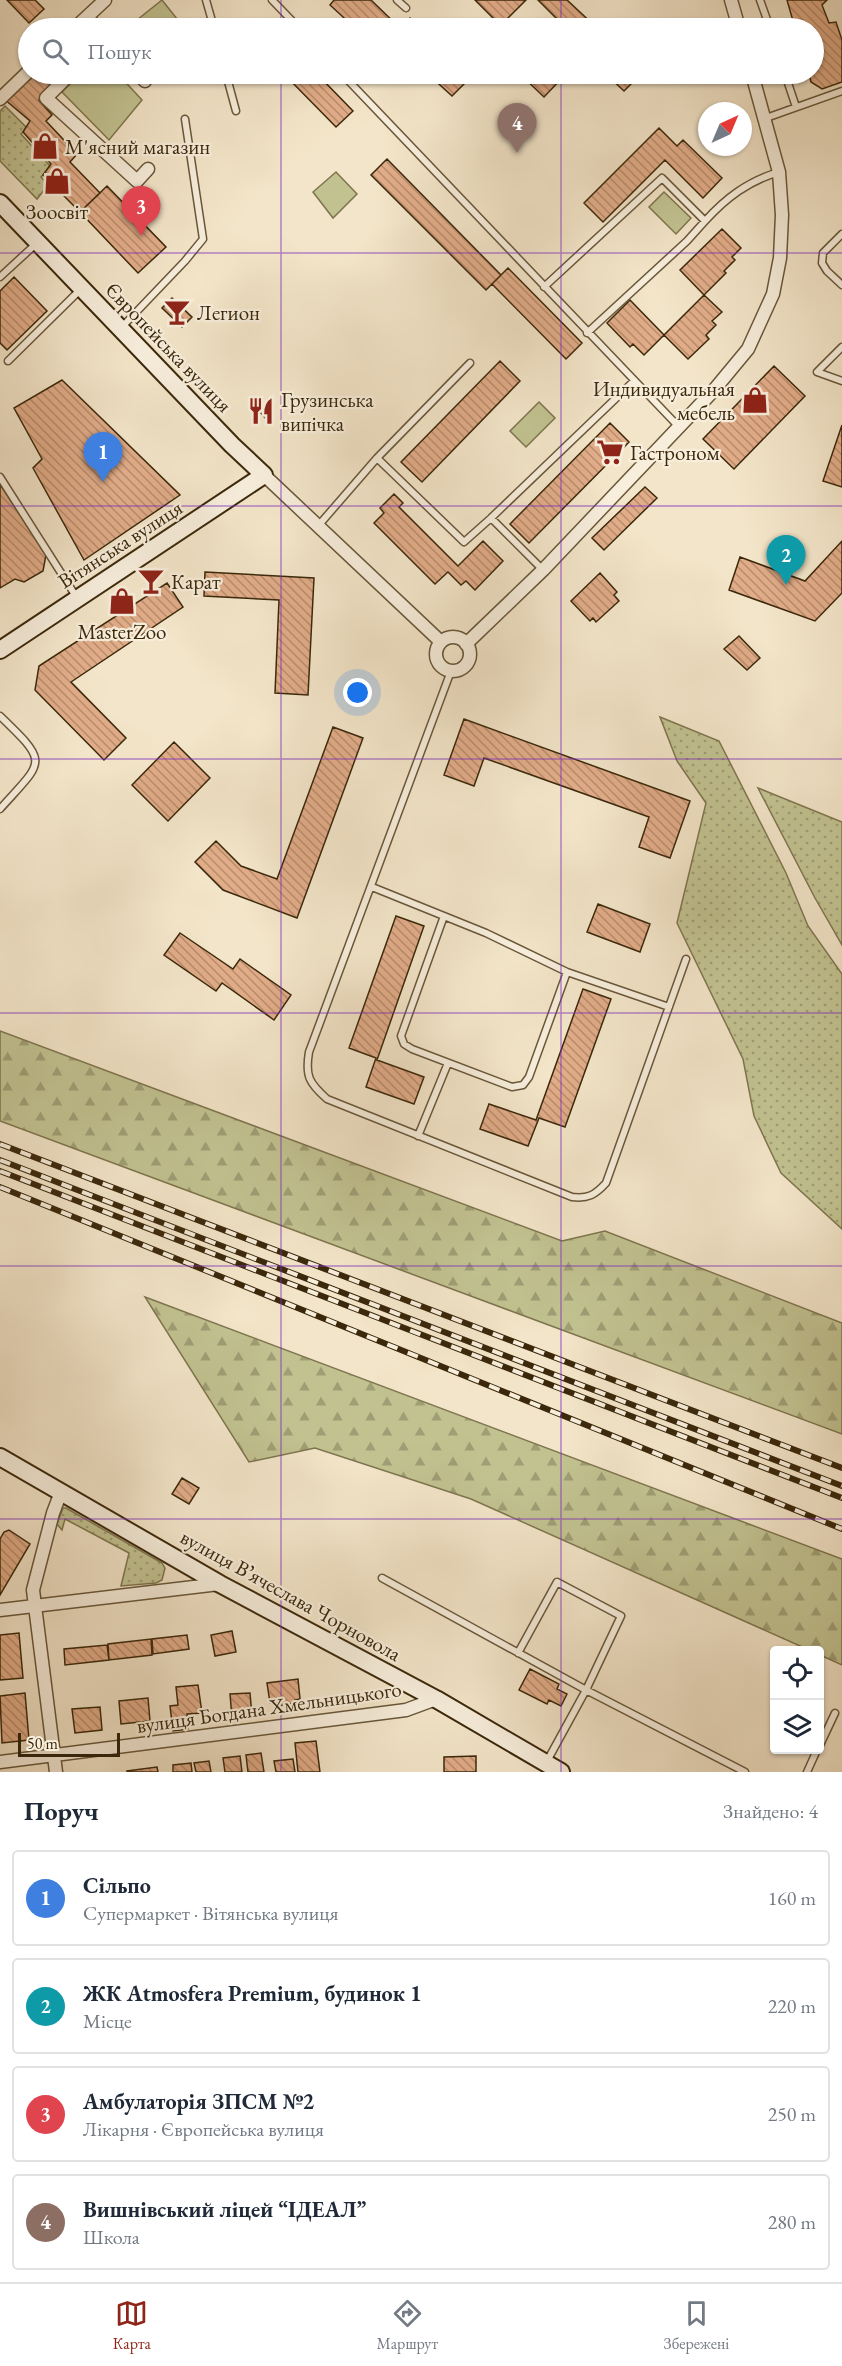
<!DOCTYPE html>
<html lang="uk">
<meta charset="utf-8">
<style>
:root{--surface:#fff;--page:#f6f6f7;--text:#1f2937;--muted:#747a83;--line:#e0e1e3;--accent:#8f2418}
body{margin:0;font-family:"EB Garamond",serif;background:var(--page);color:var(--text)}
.controls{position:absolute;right:18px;bottom:18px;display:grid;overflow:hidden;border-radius:6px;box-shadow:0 2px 4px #0004}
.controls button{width:54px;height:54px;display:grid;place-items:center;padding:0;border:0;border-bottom:2px solid var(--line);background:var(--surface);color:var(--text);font:30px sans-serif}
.compass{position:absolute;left:698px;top:102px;width:54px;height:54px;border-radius:50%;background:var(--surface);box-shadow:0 2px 4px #0004;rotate:44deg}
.scale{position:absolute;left:18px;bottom:15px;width:102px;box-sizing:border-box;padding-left:6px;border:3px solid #3b280b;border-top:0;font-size:16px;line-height:21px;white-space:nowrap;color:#3b280b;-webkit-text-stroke:4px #f7eedc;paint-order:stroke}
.you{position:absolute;left:358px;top:693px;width:21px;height:21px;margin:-15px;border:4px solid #fff;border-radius:50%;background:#1a73e8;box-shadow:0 0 0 9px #1a73e833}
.badge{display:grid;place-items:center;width:39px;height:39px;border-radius:50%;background:var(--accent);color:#fff;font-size:20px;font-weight:700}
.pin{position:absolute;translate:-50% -50px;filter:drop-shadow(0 2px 3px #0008)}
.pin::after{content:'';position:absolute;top:32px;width:21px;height:18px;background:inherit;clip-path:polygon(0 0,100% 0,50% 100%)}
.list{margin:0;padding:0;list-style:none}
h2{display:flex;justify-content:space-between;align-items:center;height:78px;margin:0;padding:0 24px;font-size:26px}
h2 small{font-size:20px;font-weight:400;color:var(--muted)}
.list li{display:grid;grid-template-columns:39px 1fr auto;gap:18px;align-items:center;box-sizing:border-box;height:96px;margin:0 12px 12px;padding:0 12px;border:2px solid var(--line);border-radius:6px}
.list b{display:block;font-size:22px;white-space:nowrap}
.list p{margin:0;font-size:20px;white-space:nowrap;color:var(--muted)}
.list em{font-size:20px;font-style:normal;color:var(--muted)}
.icon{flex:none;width:33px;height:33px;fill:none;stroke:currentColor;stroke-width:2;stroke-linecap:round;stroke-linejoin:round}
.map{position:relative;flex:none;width:842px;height:1772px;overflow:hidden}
.search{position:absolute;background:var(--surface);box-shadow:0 2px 4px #0004;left:18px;right:18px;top:18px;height:66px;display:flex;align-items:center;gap:15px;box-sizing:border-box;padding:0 21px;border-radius:33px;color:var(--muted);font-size:22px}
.sheet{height:510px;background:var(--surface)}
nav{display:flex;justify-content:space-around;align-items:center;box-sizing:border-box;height:84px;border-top:2px solid var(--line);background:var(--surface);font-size:16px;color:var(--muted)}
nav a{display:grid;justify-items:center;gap:3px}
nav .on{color:var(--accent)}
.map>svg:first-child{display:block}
.grass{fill:url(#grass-dots);stroke:#7e754e;stroke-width:1.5}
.forest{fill:url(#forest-firs);stroke:#7e754e;stroke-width:1.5}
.park{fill:#c2c291;stroke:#7e754e;stroke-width:1.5}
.building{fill:url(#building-back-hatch);stroke:#3b280b;stroke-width:1.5}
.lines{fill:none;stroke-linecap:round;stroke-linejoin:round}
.lane-casing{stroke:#69573a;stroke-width:9}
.street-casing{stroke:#69573a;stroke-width:15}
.secondary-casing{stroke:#3b280b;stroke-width:20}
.lane{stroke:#f7eedc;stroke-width:6}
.street{stroke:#f7eedc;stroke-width:12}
.secondary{stroke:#f7eedc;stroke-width:16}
.rail-casing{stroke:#3b280b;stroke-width:6}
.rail{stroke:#f7eedc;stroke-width:4;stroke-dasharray:11;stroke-linecap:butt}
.grid{fill:none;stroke:#7b2cbf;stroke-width:1.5;stroke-opacity:0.55}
.labels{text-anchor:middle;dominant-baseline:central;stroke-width:4.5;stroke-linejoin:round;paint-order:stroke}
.poi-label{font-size:21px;fill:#3b280b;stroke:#f7eedc;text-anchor:start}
.street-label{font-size:21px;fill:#3b280b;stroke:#f7eedc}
</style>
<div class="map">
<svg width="842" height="1772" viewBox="0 0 842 1772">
<defs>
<pattern id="grass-dots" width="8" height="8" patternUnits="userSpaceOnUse" patternTransform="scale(1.5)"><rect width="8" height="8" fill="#c2c291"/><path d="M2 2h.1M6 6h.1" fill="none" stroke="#9f9e75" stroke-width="1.8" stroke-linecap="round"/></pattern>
<pattern id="forest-firs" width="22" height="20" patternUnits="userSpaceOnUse" patternTransform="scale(1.5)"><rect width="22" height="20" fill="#c2c291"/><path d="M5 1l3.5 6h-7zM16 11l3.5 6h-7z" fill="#9f9e75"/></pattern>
<pattern id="building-back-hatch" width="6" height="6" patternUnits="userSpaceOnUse" patternTransform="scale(1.5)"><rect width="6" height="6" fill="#e1ac88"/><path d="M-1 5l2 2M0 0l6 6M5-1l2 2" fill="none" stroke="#b88c6d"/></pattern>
</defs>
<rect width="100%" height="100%" fill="#f3e5c9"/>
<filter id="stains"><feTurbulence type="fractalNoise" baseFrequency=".00333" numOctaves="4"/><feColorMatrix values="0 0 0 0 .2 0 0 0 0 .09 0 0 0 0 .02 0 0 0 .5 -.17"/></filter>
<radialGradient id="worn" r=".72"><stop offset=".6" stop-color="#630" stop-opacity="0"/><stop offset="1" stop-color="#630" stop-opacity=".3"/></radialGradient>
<path class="grass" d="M5 106 27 128 21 134 51 167 41 177 48 185 37 199 0 161V111Z
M660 717 719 741 786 873 808 926 842 974V1229L781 1173 754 1116 743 1059 677 923 706 803 677 761Z
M758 788 842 822V945L815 898Z
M63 1508H66L162 1563 165 1568 162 1580 156 1583 121 1586 129 1553 65 1519 62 1530 57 1524Z"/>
<path class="forest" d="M0 1031 562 1241 605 1231 842 1323V1434L0 1121Z
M145 1297 842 1559V1665L820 1655V1650H809L471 1499 315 1448 249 1462Z"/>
<path class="park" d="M162 0 181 24 176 28H127Z
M80 74H118L142 100 109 140 62 92Z
M336 172 357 194 333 218 313 192Z
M664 192 691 218 676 234 649 207Z
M539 402 555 418 526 447 510 431Z"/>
<path class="building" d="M7 0H35L44 9 29 23Z
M334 0H371L400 28 410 18 421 28H355L330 5Z
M475 0H526L505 21 512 28H487L495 20Z
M538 0H567L597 28H563L565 27Z
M787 0H827L822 5 829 23 836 22 842 40V82L822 89 811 82 809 74H814V28H795Z
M30 74H67L39 100 52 115 46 121 77 154 70 162 100 193 80 212 43 175 51 164 23 132 30 121 3 98Z
M284 74H317L353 111 336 127Z
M428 74H474L452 96Z
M520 74H559L563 77 544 97Z
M606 74H641L624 91Z
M659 128 677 146 683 140 722 178 703 198 665 160 603 222 584 203Z
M387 159 501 275 486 290 371 175Z
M107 186 166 247 138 273 80 212Z
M722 229 741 248 732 257 735 260 724 271 726 273 704 295 680 270Z
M508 268 582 343 566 359 492 284Z
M14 277 47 311 7 350 0 343V291Z
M704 295 722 312 712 321 716 325 706 335 709 339 688 359 664 335Z
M172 298 192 317 182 327 162 308Z
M630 300 664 335 644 355 633 344 630 347 607 323Z
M500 361 520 381 422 482 401 462Z
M774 366 805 396 734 469 703 439Z
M62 380 180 495 84 560 33 468 42 459 14 408Z
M264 404 273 414 267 420 258 410Z
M610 423 629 442 529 543 510 524Z
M842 425V487L823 481Z
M0 484 46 555 43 571 24 582 15 579 0 588Z
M645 487 657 498 604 550 592 538Z
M394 494 403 503 399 507 458 566 483 541 503 561 475 590 466 581 461 585 448 572 435 584 374 523 384 513 380 508Z
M842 541V593L815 621 729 590 740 557 805 581Z
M205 572 314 578 308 695 275 693 279 600 204 596Z
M600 573 617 592 614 595 619 601 596 622 593 618 590 621 571 601Z
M167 583 183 607 71 682 126 738 104 760 35 690 39 666Z
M739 636 760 658 747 670 724 649Z
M464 719 690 801 670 858 639 847 649 817 484 758 474 786 444 775Z
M333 727 363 738 297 918 223 890 195 862 216 841 241 866 277 879Z
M174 742 210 778 168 821 132 785Z
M598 904 650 924 640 952 587 932Z
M396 916 424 926 377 1060 424 1077 414 1104 366 1087 376 1058 349 1048Z
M180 933 233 969 240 959 291 995 274 1020 222 983 216 991 164 955Z
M583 989 611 999 565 1127 539 1118 528 1146 480 1129 489 1104 536 1120Z
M182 1478 199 1488 189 1504 172 1494Z
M9 1530 30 1544 0 1595V1539L4 1532Z
M232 1631 236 1652 215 1656 211 1635Z
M19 1633 23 1678 0 1680V1635Z
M187 1635 189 1649 153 1654 152 1639Z
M151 1639 152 1655 109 1660 108 1644Z
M107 1645 109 1660 65 1665 64 1649Z
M530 1669 559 1684 557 1689 567 1694 561 1706 549 1700 547 1704 519 1690Z
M298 1679 300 1699 295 1700 296 1703 276 1706V1702L270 1703 267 1683Z
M198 1685 202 1713 187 1714 188 1729 173 1731 170 1706 178 1705 176 1687Z
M25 1693 29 1740 2 1743 0 1696Z
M250 1693 252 1716 232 1718 230 1694Z
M148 1698 150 1721 121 1724 119 1701Z
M100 1707 102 1730 75 1733 72 1709Z
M316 1741 320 1772H298L295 1743Z
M261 1753 264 1772H248L246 1755Z
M240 1756 242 1772H225L223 1758Z
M476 1756V1772H444V1757Z
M293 1759 295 1772H276L274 1761Z
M209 1761 211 1772H196L194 1763Z
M191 1763 192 1772H173V1765Z
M157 1767 158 1772H127V1771Z"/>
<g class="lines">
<defs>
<path id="lane" d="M206 0 214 28
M272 0 299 28
M397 0 406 8
M760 0 770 28
M226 74 236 111
M342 74 679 427
M785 74 796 107
M766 118 842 91
M842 234 823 253 822 263 827 271 842 285
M0 277 37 243
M544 287 662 178 705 221C726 198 748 181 779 172
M121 328 185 261 203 239 185 119
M587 333 687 241 705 221
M842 347 817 372 842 381
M8 361 81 289
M377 458 464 542 491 518 543 570
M0 477 77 598
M491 518 634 381
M318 526 377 458 470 363
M451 671 309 1052C305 1076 309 1083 327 1099L572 1197C588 1199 595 1195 606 1183L686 959
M0 716C50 764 44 760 0 809
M372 887 486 933 567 972 669 1007
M444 916 401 1036 404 1044 412 1049 512 1087 523 1085 529 1077 567 972
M418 1136 448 1063
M382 1578 586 1690 745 1772
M518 1653 557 1582 621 1616 586 1690 546 1763
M820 1745 835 1713
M807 1772 817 1750"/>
<path id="street" d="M731 0 739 28
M87 17 97 28
M75 28 105 0
M70 74 46 98 137 181 148 169
M138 74 145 81
M0 99 28 72
M264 475 441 642
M436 654a17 17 0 1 1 34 0a17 17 0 1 1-34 0Z
M466 644 543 570 714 390 748 349 773 294 780 258 782 215 779 172 752 74
M0 1610 219 1584
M0 1762 406 1710 436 1699
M56 1772 33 1590 53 1513 61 1492"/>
<path id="secondary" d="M0 203 232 445 264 475 0 650
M0 1457 220 1584 436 1699 561 1772"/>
</defs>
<use href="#lane" class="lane-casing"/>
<use href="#street" class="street-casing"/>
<use href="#secondary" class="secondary-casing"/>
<use href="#lane" class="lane"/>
<use href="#street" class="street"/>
<use href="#secondary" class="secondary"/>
<defs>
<path id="rail" d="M0 1144 842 1468
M0 1160 842 1486
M0 1171 842 1498
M0 1187 842 1529"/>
</defs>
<use href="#rail" class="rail-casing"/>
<use href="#rail" class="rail"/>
</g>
<path class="grid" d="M281 0V28M561 0V28M281 74V1772M561 74V1772M0 253H842M0 506H842M0 759H842M0 1013H842M0 1266H842M0 1519H842"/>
<defs>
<symbol id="shop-bare" viewBox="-9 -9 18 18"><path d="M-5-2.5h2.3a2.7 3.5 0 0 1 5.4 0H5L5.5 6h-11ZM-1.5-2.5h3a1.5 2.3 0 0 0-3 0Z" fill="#8f2418" stroke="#f7eedc" stroke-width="2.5" paint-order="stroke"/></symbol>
<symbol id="bar-bare" viewBox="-9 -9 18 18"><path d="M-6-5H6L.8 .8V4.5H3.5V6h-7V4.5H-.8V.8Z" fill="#8f2418" stroke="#f7eedc" stroke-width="2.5" paint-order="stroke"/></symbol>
<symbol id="restaurant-bare" viewBox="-9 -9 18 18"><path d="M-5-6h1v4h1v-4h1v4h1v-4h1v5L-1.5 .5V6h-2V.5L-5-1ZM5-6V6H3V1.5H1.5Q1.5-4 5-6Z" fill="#8f2418" stroke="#f7eedc" stroke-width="2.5" paint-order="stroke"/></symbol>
<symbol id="supermarket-bare" viewBox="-9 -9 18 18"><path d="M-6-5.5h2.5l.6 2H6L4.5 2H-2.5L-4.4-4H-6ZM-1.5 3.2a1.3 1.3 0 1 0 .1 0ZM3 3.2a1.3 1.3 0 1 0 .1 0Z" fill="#8f2418" stroke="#f7eedc" stroke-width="2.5" paint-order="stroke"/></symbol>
</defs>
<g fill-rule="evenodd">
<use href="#shop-bare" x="26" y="127" width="38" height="38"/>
<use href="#shop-bare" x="38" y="162" width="38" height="38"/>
<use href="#bar-bare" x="158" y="293" width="38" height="38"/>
<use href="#shop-bare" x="736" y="381" width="38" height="38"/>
<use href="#restaurant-bare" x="242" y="392" width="38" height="38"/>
<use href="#supermarket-bare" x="591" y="433" width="38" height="38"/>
<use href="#bar-bare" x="132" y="562" width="38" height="38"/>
<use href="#shop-bare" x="103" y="582" width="38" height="38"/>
</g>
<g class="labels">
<g class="poi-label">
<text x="65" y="146">М'ясний магазин</text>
<text x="57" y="211" text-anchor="middle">Зоосвіт</text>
<text x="197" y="312">Легион</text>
<text x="735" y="388" text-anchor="end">Индивидуальная<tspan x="735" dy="24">мебель</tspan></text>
<text x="281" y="399">Грузинська<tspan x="281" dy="24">випічка</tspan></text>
<text x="630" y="452">Гастроном</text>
<text x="171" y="581">Карат</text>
<text x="122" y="631" text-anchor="middle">MasterZoo</text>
</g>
<g class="street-label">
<text transform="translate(169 347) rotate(46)">Європейська вулиця</text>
<text transform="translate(120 544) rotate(-33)">Вітянська вулиця</text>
<text transform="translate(291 1595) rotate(29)">вулиця Вʼячеслава Чорновола</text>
<text transform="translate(269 1707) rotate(-8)">вулиця Богдана Хмельницького</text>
</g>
</g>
<rect width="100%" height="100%" filter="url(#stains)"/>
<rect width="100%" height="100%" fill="url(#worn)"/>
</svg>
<div class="controls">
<button><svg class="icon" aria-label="locate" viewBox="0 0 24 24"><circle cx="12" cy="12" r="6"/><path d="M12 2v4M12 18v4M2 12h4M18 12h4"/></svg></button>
<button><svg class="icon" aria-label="layers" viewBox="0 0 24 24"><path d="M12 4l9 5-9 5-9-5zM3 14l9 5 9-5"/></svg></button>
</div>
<svg class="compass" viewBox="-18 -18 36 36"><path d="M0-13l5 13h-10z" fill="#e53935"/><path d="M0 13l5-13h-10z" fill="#747a83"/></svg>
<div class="scale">50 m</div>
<div class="you"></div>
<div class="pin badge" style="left:103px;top:482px;background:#3f7fe0">1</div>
<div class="pin badge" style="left:786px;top:585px;background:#0f9aa8">2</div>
<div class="pin badge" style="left:141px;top:236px;background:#e0444e">3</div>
<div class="pin badge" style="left:517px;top:153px;background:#8d6e63">4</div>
<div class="search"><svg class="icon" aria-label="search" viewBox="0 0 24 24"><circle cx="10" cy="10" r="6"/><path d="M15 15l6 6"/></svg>Пошук</div>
</div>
<section class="sheet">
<h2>Поруч<small>Знайдено: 4</small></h2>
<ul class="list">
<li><span class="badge" style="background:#3f7fe0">1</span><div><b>Сільпо</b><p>Супермаркет · Вітянська вулиця</p></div><em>160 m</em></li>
<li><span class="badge" style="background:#0f9aa8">2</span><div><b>ЖК Atmosfera Premium, будинок 1</b><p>Місце</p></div><em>220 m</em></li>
<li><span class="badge" style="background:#e0444e">3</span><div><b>Амбулаторія ЗПСМ №2</b><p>Лікарня · Європейська вулиця</p></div><em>250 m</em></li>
<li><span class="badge" style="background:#8d6e63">4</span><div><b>Вишнівський ліцей “ІДЕАЛ”</b><p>Школа</p></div><em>280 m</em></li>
</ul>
</section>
<nav>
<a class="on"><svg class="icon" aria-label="map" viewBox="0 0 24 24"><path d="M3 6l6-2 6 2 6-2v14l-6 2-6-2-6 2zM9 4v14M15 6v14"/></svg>Карта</a>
<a><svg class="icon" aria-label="directions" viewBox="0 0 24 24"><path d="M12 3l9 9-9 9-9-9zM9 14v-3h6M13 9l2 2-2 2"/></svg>Маршрут</a>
<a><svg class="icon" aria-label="saved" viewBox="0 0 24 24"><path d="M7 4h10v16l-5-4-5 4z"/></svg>Збережені</a>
</nav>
